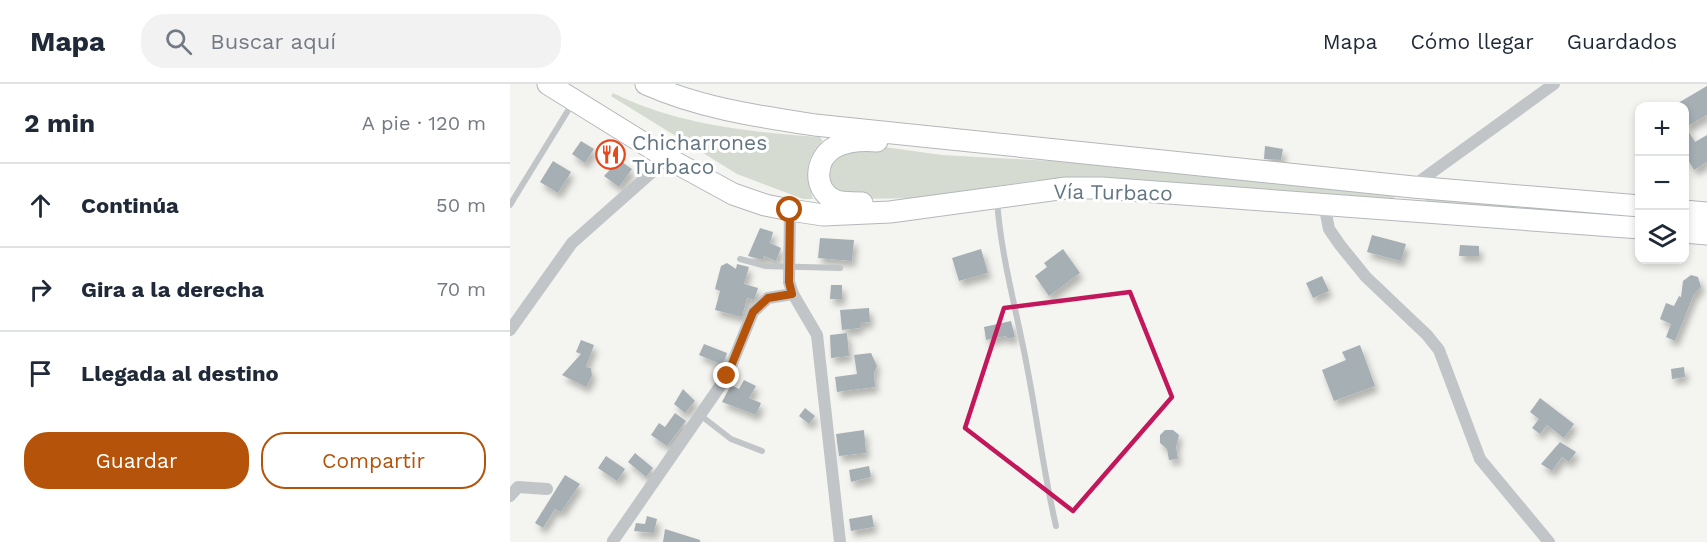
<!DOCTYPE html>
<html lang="es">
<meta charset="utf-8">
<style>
:root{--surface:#fff;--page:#f2f2f3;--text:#1f2937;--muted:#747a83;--line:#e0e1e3;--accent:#b45309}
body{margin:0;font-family:"Work Sans",sans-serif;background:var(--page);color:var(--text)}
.controls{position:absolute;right:18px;top:18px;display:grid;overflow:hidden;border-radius:12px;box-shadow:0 3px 9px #0003}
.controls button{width:54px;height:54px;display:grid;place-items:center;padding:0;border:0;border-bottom:2px solid var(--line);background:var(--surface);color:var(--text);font:30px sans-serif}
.stop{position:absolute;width:18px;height:18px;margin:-14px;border:4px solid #b45309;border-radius:50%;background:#fff}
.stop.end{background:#b45309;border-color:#fff;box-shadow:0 2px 6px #0008}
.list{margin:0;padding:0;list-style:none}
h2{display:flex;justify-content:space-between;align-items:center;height:78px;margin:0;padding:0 24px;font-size:26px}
h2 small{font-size:20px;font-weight:400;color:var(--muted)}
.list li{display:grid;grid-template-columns:39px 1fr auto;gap:18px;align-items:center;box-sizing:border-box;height:84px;padding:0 24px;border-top:2px solid var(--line)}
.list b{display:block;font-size:22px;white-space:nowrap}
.list em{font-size:20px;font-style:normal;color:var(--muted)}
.actions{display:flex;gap:12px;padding:18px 24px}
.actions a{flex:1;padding:14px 0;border:2px solid var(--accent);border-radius:24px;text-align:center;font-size:21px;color:var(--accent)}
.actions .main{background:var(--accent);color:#fff}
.icon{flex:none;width:33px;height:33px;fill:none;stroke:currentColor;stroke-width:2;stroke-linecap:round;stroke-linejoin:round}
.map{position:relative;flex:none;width:1197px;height:458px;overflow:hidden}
header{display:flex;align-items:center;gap:36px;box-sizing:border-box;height:84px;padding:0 30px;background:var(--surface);border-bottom:2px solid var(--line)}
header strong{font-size:28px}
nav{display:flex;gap:33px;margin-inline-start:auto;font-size:21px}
.search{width:420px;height:54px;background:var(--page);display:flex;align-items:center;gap:15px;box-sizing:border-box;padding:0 21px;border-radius:24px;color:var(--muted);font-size:22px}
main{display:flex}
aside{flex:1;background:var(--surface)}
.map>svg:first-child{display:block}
.green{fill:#d5dbd1}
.building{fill:#a6afb4;filter:url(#shadow)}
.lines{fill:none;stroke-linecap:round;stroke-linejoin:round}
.highway-casing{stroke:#b4b7ba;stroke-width:23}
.lane{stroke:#c1c5c8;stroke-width:6}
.street{stroke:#c1c5c8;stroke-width:12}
.highway{stroke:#fff;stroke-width:21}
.route{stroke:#b45309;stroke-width:8}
.marked{fill:none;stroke:#c2185b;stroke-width:4.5;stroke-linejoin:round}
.labels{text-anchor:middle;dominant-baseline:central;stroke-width:6;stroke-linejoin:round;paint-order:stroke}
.poi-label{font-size:21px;fill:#627582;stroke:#fff;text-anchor:start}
.street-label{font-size:21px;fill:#627582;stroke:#fff}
</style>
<header>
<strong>Mapa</strong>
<div class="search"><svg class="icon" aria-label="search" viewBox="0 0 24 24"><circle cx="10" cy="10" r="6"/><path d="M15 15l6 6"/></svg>Buscar aquí</div>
<nav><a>Mapa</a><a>Cómo llegar</a><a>Guardados</a></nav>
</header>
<main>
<aside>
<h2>2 min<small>A pie · 120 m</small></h2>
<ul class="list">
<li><svg class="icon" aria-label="ahead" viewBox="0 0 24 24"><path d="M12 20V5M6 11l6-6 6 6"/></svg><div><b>Continúa</b></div><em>50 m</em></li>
<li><svg class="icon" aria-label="right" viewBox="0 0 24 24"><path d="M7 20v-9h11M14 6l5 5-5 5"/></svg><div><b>Gira a la derecha</b></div><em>70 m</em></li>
<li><svg class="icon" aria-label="arrive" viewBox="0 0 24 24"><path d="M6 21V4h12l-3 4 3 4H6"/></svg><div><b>Llegada al destino</b></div></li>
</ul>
<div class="actions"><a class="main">Guardar</a><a>Compartir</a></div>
</aside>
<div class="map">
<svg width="1197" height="458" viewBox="0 0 1197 458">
<defs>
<filter id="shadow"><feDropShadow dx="3.5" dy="6" stdDeviation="3" flood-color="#0004"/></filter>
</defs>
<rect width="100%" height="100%" fill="#f4f4f0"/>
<path class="green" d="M103 9C168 41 239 48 310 53L313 57C294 75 295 91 303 115H293L227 90 101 12Z
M367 62 432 71 596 80 891 108 881 116 614 96H528L410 114 343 115 318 101 316 78 327 68Z
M921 112 1064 123 1074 132 918 121 915 115Z"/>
<path class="building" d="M1197 2V31L1176 43 1185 58 1197 51V78L1184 86 1174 69V22H1163Z
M71 57 84 65 75 79 62 70Z
M755 62 773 65 771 76 754 75Z
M109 76 122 85 109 103 94 92Z
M43 77 61 88 48 109 30 98Z
M250 144 263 148 260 159 271 164 266 177 254 172 253 176 238 172Z
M862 151 896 160 891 177 857 168Z
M310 154 344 156 342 177 308 174Z
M950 161 969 162V172H949Z
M471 165 478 189 449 197 442 174Z
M553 165 570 189 539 212 525 192 537 183 534 179Z
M217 179 226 185 227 180 239 183 234 200 248 204 244 216 237 214 232 233 205 226 210 207 205 205 211 182Z
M1181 191 1188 193 1191 203 1184 210 1165 257 1156 253 1161 240 1150 235 1156 219 1164 222 1169 212 1171 213 1173 197Z
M812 192 819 207 803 214 796 199Z
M321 201H332V215H320Z
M359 224 360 238 350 239V244L332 246 330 226Z
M501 237 505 253 497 255 496 252 476 256 474 243Z
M337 249 339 272 321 274 320 251Z
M71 256 84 261 76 283 81 284 82 292 76 303 52 291 71 270 66 268Z
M194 260 217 269 213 281 189 271Z
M850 261 865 302 824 317 812 286 836 276 832 268Z
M361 269 367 282 364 289 365 303 327 308 325 293 347 290 344 271Z
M1174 283 1175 293 1162 295 1161 285Z
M234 296 246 302 239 314 251 319 246 331 212 318 221 301 229 305Z
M173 305 185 317 175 329 164 320Z
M1030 314 1064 340 1054 354 1037 341 1030 350 1022 344 1029 335 1020 328Z
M295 324 305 332 299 340 289 332Z
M165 329 176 337 157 362 141 351 149 339 155 343Z
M354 346 356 369 329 372 326 350Z
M655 346H663L669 351 666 363 668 375 659 376 657 365 650 359V351Z
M1050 358 1066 368 1059 378 1052 373 1042 387 1031 380Z
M125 369 143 384 136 393 118 378Z
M96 372 115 385 107 397 88 384Z
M359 382 361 393 341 398 339 386Z
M55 391 70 400 51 428 45 425 33 444 25 439Z
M362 431 364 443 341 447 339 435Z
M137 432 147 435 144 449 124 447 126 439 135 440Z
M155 445 190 456V458H153Z"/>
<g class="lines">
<defs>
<path id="highway" d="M38 0 159 75 223 110 255 121 280 126 313 131 380 128 556 104H592L1130 144
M136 0C190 24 246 32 305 41L903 103 1130 122
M352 119C344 118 332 120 324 116 302 105 305 74 325 63 337 57 354 56 367 57
M1174 127 1197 129
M1174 148 1197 150"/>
</defs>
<use href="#highway" class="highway-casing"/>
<path class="lane" d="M487 116C491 175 508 231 518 288 528 340 534 391 546 442
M0 121 62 20
M230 175 256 182 330 184
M190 331 221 355 252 367"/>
<path class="street" d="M903 102 1044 0
M814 120 819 145 830 161 856 193 917 251 929 266 970 375 1039 458
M280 126 279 198 283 210 307 251 330 458
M0 246 62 159 141 89 150 69
M0 412 8 403 37 405
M103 457 217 292 243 228 258 214 283 210"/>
<use href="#highway" class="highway"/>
</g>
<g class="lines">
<path class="route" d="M217 292 243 228 258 214 282 210 279 198 280 126"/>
</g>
<path class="marked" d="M620 208 662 313 563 427 455 344 494 224Z"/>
<defs>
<symbol id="restaurant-ring" viewBox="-11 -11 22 22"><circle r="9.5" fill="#fff" stroke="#e7481d" stroke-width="1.5"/><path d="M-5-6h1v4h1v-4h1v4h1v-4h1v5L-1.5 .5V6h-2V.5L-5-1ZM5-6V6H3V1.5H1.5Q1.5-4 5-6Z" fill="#e7481d"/></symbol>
</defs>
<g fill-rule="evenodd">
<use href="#restaurant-ring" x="84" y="54" width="33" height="33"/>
</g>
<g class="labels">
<g class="poi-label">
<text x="122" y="58">Chicharrones<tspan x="122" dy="24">Turbaco</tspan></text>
</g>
<g class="street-label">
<text transform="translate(603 108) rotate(1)">Vía Turbaco</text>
</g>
</g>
</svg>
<div class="controls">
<button>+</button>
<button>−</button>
<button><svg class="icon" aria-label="layers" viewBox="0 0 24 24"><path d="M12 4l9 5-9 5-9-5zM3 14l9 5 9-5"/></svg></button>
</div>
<div class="stop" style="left:280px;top:126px"></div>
<div class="stop end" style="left:217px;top:292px"></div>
</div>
</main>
